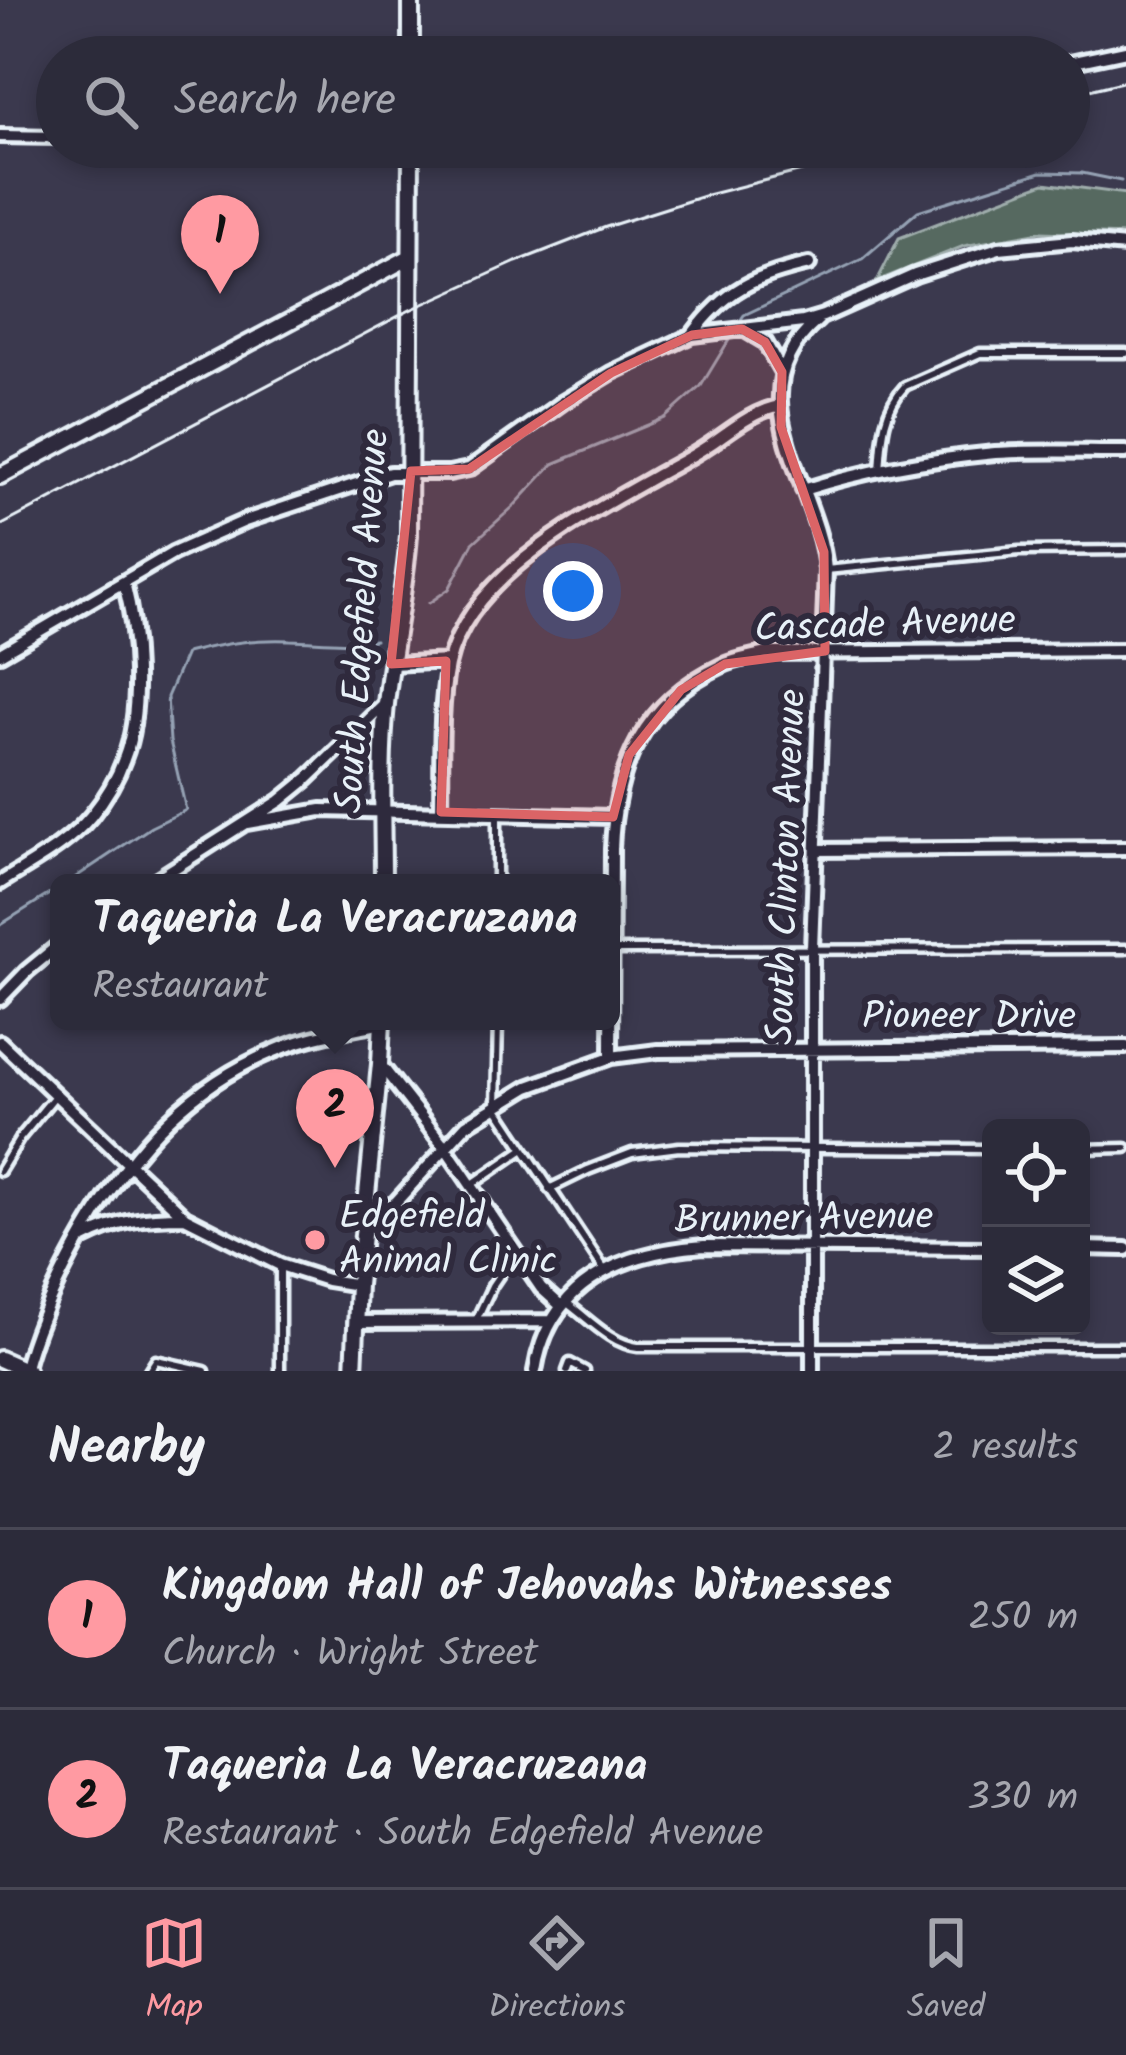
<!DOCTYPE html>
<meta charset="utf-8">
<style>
:root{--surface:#2c2b3a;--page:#383745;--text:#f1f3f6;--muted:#a6a7af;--line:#484754;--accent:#ff9aa2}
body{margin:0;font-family:Kalam,sans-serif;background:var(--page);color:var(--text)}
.controls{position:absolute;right:36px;bottom:36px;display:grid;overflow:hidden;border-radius:18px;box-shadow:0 6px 18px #0003}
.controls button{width:108px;height:108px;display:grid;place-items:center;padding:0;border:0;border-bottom:3px solid var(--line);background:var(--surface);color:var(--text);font:60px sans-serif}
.you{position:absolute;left:573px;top:591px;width:42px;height:42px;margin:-30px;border:9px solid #fff;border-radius:50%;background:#1a73e8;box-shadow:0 0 0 18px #1a73e833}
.badge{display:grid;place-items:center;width:78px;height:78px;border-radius:50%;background:var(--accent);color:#111;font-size:39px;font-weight:700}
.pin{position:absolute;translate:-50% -99px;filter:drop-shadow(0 3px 6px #0008)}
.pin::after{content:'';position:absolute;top:63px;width:42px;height:36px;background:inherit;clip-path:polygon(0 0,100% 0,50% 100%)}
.popup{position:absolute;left:50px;top:874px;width:570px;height:156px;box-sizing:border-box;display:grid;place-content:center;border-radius:18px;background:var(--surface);filter:drop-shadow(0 3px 9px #0005);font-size:39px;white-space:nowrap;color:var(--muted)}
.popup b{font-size:45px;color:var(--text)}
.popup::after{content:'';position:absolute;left:50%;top:100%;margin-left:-24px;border:24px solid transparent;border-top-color:var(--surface)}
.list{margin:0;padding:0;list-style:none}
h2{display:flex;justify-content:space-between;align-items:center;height:156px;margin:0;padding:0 48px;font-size:51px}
h2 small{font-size:39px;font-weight:400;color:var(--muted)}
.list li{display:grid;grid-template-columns:78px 1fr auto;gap:36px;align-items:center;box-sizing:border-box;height:180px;padding:0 48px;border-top:3px solid var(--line)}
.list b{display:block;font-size:45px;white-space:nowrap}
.list p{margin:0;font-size:39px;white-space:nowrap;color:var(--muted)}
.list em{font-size:39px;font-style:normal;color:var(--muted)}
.icon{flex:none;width:66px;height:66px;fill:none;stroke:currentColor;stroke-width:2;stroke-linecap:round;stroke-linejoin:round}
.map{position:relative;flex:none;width:1126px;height:1371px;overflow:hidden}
.search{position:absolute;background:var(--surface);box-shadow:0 6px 18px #0003;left:36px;right:36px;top:36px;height:132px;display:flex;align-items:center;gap:30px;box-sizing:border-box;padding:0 42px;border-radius:66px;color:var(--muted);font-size:45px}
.sheet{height:516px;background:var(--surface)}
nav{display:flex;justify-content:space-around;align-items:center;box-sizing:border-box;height:168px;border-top:3px solid var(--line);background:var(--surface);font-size:33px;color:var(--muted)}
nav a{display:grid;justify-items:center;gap:6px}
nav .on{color:var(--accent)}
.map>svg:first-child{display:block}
.green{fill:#566961;stroke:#9fadac;stroke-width:3}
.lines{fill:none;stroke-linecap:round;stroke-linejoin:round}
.stream{stroke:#95a2b4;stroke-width:3}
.service-casing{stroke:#e8f1f8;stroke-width:15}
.minor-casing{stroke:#e8f1f8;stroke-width:20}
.tertiary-casing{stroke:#e8f1f8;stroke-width:22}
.service{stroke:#2f2a3d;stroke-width:6}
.minor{stroke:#2f2a3d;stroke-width:10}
.tertiary{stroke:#2f2a3d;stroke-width:14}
.tram{stroke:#e8f1f8;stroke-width:3}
.marked{fill:#db6466;fill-opacity:0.2;stroke:#db6466;stroke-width:9;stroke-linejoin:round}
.poi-dot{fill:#ff9aa2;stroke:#2f2a3d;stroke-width:4.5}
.labels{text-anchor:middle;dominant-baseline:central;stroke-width:12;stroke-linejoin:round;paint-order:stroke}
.street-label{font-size:39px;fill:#e8f1f8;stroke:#2f2a3d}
.poi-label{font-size:39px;fill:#e8f1f8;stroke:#2f2a3d;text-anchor:start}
</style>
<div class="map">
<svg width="1126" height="1371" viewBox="0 0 1126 1371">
<rect width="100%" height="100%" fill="#3b394e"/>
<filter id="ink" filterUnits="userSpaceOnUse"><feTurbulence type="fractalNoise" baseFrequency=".00833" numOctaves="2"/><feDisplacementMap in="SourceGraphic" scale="24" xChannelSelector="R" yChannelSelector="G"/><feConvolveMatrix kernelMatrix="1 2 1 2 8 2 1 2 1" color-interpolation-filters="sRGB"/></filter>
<g filter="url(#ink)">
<path class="green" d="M1044 183 1126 194V235L1040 232 964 246 877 281 899 238Z"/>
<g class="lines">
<path class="stream" d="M736 327 744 315 862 259 918 211 1041 172 1082 173 1121 181
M429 603 449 589 473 543 514 506 553 464 665 418 701 386 732 335
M67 883 151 827 186 810 170 741 167 697 186 653C220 644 254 638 290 640 324 641 340 645 375 640
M0 925 59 888"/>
<defs>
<path id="service" d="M880 472C882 441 882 410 905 386L980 353H1126
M826 570 1019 551 1126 550
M497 883V815
M612 950 1126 949
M498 1021 496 1107 605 1271
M1081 1149 1126 1148
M0 1171 20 1138 54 1097
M471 1185 522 1150
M549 1189 588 1170 632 1153 679 1147 991 1149
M280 1265V1371
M567 1303C589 1319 611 1344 638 1347H1126
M477 1318 492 1286 515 1252
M149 1371 156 1360 205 1371
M567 1371 570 1363 585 1371"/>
<path id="minor" d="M1069 63 1126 51
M0 136 57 137
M745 330 765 342 782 372
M692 335C725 290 755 276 809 264
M803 490C863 471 933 459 995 453 1038 450 1083 452 1126 452
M0 654 173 553 245 521 390 473H449L469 469 563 402 611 373 692 335 803 322 823 316 915 275 999 248 1072 241 1126 246
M391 664 449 661
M441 812C442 765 439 710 448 665 468 575 587 515 661 473 677 464 693 456 709 445 731 430 753 411 780 406
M247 823 321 810 613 817
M816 850 1126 848
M0 883C31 863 67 845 91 816 104 800 117 779 124 759 143 710 137 633 124 582
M151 883 280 801 307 779 386 703
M0 999 27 971 59 945
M0 1042 185 1217 280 1265 327 1280 358 1285
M611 1057 612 849C615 767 643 702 721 666 735 659 752 657 766 653L1126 650
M380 1064 445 1147 541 1288 561 1306
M365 1221 396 1202 466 1125 528 1087 611 1057 658 1051 1126 1047
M82 1239C118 1220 145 1217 185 1217
M1081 1248 1126 1249
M355 1322 550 1321
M24 1371C37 1321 60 1274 86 1229 134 1146 192 1082 284 1047 315 1035 349 1030 382 1023
M535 1371C549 1282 623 1252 704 1246L991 1248
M812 1371V949L826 570C819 485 731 394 818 320"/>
<path id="tertiary" d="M411 57V0
M0 476 410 257
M383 883C383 823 380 763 386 704 392 647 405 592 409 535L411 147
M0 1359 27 1371
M354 1371 358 1285 380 1064 382 1021"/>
</defs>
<use href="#service" class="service-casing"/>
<use href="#minor" class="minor-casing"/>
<use href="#tertiary" class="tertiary-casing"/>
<use href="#service" class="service"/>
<use href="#minor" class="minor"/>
<use href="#tertiary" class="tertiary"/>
<path class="tram" d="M1069 95 1126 81
M0 526 410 310 516 262 606 227 707 195 896 147"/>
</g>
</g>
<path class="marked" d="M742 329 765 342 782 372 781 427 824 552 825 651 725 664 681 690 629 755 613 817 441 812 446 661 391 664 411 471 469 469 611 373 692 335Z"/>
<circle class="poi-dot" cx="315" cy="1240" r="12"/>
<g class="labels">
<g class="street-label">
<text transform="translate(364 621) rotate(-86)">South Edgefield Avenue</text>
<text transform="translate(885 626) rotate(-2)">Cascade Avenue</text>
<text transform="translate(788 867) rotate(-88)">South Clinton Avenue</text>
<text x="969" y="1018">Pioneer Drive</text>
<text transform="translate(804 1220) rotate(-1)">Brunner Avenue</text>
</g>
<g class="poi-label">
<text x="339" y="1218">Edgefield<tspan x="339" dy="45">Animal Clinic</tspan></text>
</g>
</g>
</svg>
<div class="controls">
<button><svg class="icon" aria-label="locate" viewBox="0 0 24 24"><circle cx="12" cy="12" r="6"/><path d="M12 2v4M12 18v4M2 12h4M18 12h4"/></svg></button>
<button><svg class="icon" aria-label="layers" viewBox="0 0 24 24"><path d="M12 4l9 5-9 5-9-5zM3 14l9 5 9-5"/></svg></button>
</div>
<div class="you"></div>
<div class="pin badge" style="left:220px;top:294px">1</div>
<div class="pin badge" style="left:335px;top:1168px">2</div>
<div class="popup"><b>Taqueria La Veracruzana</b>Restaurant</div>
<div class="search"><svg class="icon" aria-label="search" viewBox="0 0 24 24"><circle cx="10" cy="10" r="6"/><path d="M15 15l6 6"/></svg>Search here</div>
</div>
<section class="sheet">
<h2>Nearby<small>2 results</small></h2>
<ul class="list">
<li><span class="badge">1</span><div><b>Kingdom Hall of Jehovahs Witnesses</b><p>Church · Wright Street</p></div><em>250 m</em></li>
<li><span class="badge">2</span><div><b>Taqueria La Veracruzana</b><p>Restaurant · South Edgefield Avenue</p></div><em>330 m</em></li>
</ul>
</section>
<nav>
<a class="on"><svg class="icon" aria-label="map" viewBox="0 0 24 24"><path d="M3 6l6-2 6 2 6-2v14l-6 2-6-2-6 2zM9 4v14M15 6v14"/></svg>Map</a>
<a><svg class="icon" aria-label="directions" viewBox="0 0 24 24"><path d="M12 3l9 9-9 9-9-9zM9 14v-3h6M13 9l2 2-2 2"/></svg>Directions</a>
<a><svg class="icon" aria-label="saved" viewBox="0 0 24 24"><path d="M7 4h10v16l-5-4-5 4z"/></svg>Saved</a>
</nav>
